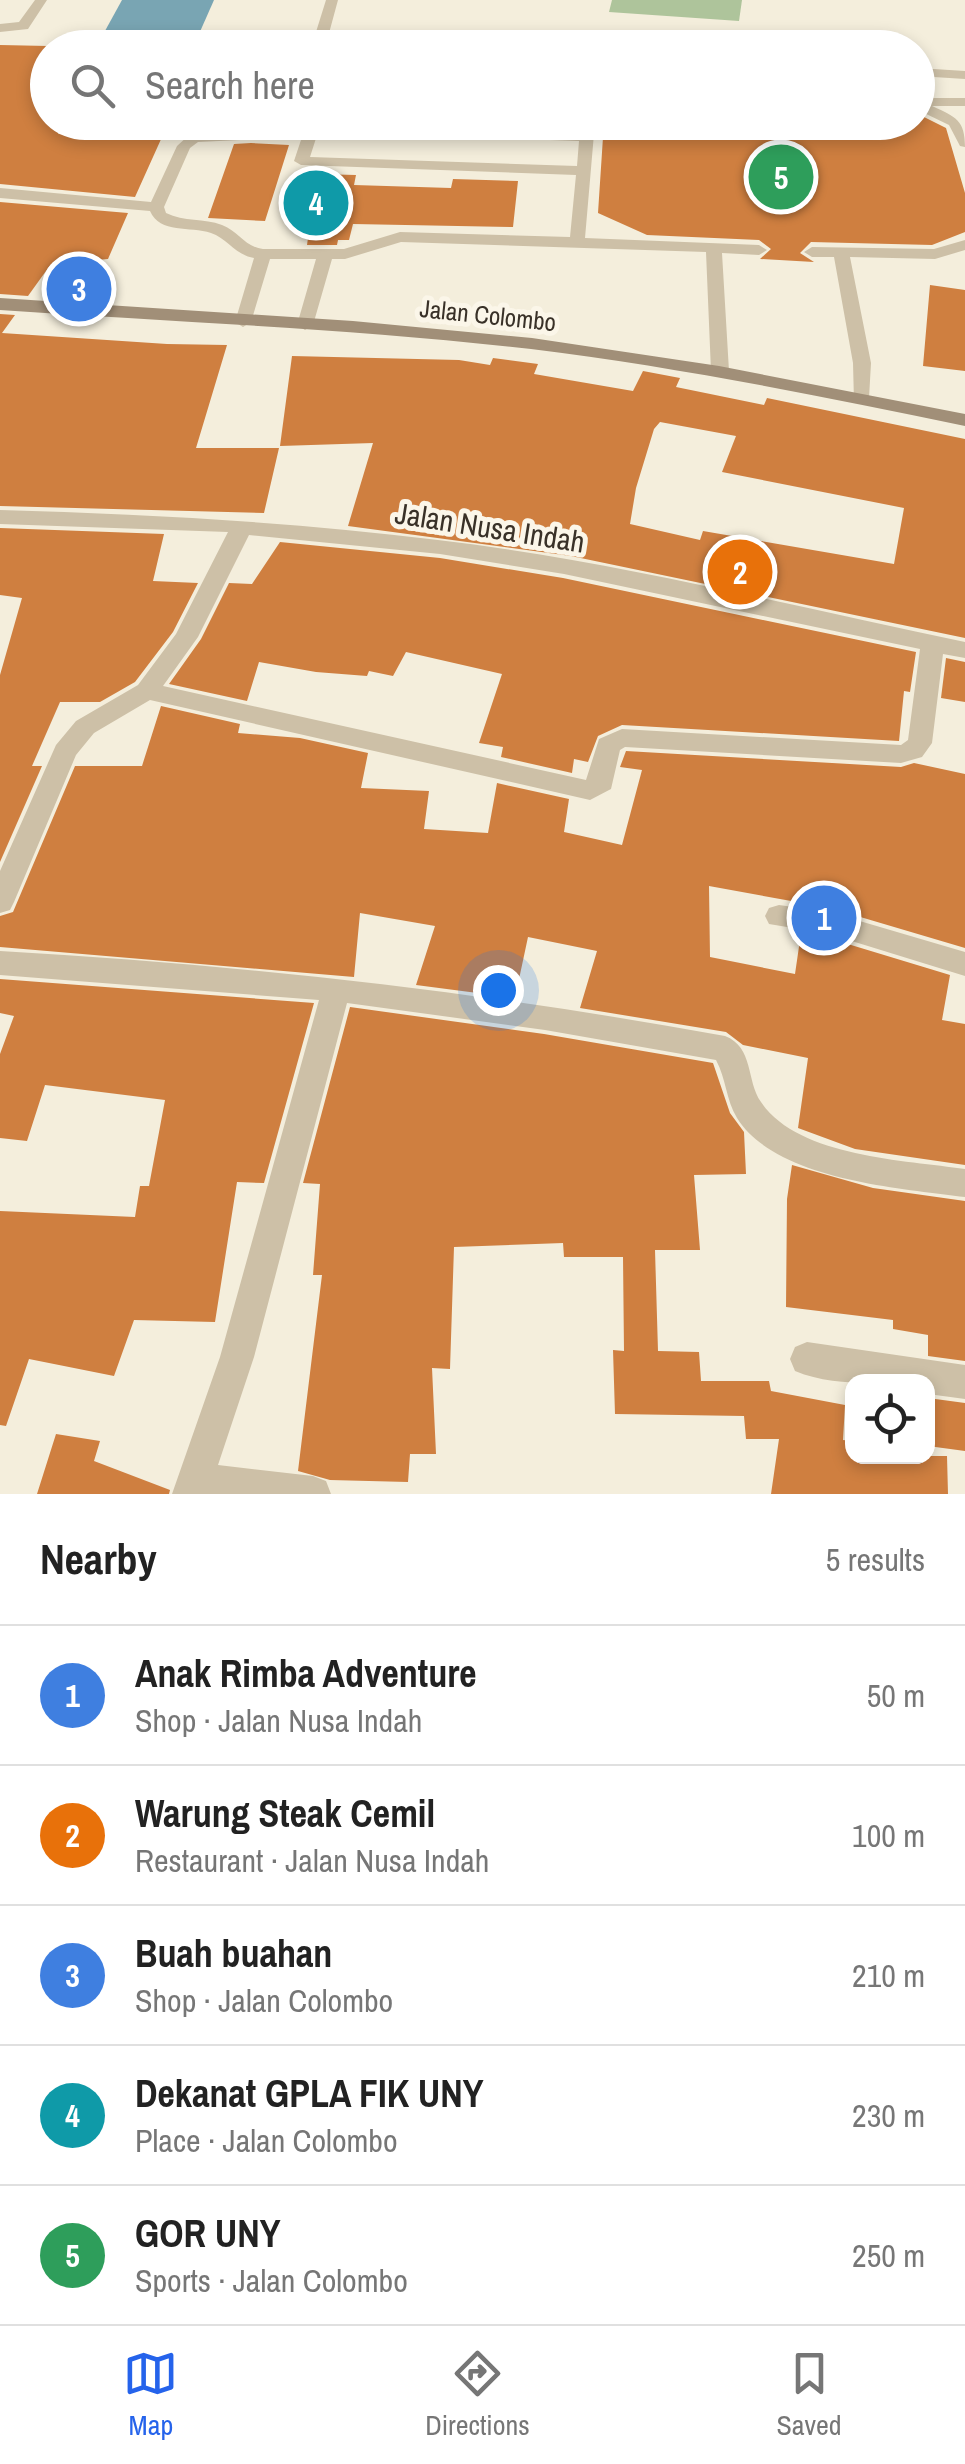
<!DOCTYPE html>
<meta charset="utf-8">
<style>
:root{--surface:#fff;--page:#f6f6f6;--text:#222;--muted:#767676;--line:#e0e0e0;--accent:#2563eb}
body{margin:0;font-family:"Archivo Narrow",sans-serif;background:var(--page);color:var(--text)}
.controls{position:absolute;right:30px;bottom:30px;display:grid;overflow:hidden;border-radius:20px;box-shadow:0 5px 15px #0003}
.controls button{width:90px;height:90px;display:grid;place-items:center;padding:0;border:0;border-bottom:2px solid var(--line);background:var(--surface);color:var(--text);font:50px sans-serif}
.you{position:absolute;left:498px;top:990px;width:35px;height:35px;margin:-25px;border:8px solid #fff;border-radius:50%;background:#1a73e8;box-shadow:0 0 0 15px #1a73e833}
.badge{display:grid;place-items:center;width:65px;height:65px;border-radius:50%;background:var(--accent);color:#fff;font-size:32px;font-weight:700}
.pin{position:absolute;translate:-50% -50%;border:5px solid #fff;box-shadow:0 2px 10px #0006}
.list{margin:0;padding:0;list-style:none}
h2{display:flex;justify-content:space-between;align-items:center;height:130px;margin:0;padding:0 40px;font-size:42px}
h2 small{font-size:32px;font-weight:400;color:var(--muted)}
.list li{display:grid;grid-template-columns:65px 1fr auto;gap:30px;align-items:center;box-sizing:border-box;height:140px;padding:0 40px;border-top:2px solid var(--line)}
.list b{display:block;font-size:38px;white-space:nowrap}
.list p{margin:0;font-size:32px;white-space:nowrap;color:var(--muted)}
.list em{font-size:32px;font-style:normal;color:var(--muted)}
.icon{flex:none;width:55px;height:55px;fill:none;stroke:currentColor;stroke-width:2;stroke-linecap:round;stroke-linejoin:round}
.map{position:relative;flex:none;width:965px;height:1494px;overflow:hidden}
.search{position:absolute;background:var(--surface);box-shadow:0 5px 15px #0003;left:30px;right:30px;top:30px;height:110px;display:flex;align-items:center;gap:25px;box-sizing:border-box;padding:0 35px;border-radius:55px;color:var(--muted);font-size:38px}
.sheet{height:830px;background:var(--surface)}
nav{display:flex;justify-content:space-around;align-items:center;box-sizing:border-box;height:140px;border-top:2px solid var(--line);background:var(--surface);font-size:28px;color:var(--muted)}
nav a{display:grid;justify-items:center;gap:5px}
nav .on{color:var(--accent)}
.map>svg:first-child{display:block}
.green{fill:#aec49b}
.water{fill:#79a5b3}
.building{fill:#cf7f40;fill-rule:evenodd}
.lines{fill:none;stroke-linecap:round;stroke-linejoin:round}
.service{fill:#cdc0a7;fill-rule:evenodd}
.minor{fill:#cdc0a7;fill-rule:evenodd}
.secondary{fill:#a18f78;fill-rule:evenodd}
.labels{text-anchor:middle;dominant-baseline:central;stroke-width:10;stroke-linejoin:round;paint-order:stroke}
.far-street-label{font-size:25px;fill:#393128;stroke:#fbf6e9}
.street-label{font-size:30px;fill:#393128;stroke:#fbf6e9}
</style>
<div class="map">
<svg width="965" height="1494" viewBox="0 0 965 1494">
<rect width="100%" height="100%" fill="#f4eedc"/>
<path class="green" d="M612 0H742L739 21 609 12Z"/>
<path class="water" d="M122 0H214L195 43 100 40Z"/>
<path class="building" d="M0 45 48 46V122H64L58 134 162 137 135 197 0 184Z
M918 114 946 128 965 193V232L932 245 811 242 800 253 814 262 760 259 771 249 759 240 647 235 598 213 604 122H918Z
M251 143 289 145 265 221 208 218 234 144Z
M317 174 356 175 354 185 451 188 453 179 518 181 513 227 353 224 349 240H338L337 245H307Z
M0 202 128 213 108 259 51 264 28 296 0 294Z
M930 285 965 290V371L923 366Z
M0 314 15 315 2 333 167 344 227 345 196 448H279L264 513 0 506Z
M292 356 459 360 490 365 493 358 538 364 534 374 633 391 643 371 680 378 676 387 764 405 767 398 965 439V638L571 556 348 526 373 443 280 446ZM660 422 736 436 722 472 904 508 894 564 703 531 700 540 630 524 636 488 654 429Z
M0 528 164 534 153 581 198 583 173 632 135 682 100 702H60L32 766H42L0 862V675L22 598 0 595Z
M280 542 440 558 563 578 916 652 910 692 904 691 899 741 622 725 598 736 588 762 574 759 572 773 501 757 503 747 479 743 502 674 406 652 393 676 369 671 367 676 316 672 259 662 247 701 169 684 201 639 229 583 252 584Z
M946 658 965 662V702L941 698Z
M161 706 240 724 238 733 300 738 368 753 361 788 429 791 424 829 488 833 497 783 569 799 564 832 622 845 642 770 620 767 626 751 901 767 914 763 965 774V948L830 908 709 886 710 957 795 974 801 933 828 938 950 975 942 1020 965 1024V1165L855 1149 798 1128 808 1058 743 1045 726 1032 580 1008 597 951 528 937 515 998 416 985 435 926 360 913 354 977 0 947V916L13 912 75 766H142Z
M0 979 314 1003 264 1183 237 1182 215 1322 134 1320 114 1376 29 1359 6 1426 0 1425V1211L135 1217 140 1186H149L165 1100 45 1085 27 1141 0 1138V1054L14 1016 0 1013Z
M350 1007 544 1034 713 1063 730 1113 744 1132 746 1174 694 1175 700 1250H655L658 1351 699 1352 701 1381H769L771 1391 845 1405 843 1440 852 1441V1456H947L948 1494H771L779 1439H746L744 1416 615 1414 613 1350 624 1351 623 1257H564L563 1243 454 1247 450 1369 432 1368 436 1454H410L408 1482 330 1480 298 1471 322 1275H313L320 1184 303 1183Z
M792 1165 873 1188 965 1201V1361L928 1356V1335L893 1329V1320L786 1307 787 1199Z
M928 1398 965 1403V1451L928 1446Z
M56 1434 100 1441 94 1461 170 1490 169 1494H37Z"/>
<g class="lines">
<path class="service" d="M35 0H47L28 29 0 32V24L19 22Z
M326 0H338L325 48H311Z
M918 68 965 71V79L918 76Z
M918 98H965V106H932C956 117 965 120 965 147L960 146 949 125 918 110Z
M287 122H303L284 138 198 142 190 148 164 207 166 213C184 222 204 218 222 225 238 231 245 247 263 249H344L400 232 570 237 576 175 301 165 294 161 305 128 312 124 580 132 581 122H595L585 238 759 245 767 250 759 255 722 253 729 371 720 376 711 371 706 252 401 242 345 259H332L313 325 305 330 297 325 316 259H270L251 322 243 327 235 322 254 258C235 255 227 238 211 233 190 226 160 234 150 211L0 198V188L151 202 177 146 189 135 280 130ZM318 132 579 141 577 166 310 157Z
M965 240V250L935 259 850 257 871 363 869 398 866 402H854L853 363 834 257H812L804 252 812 247 934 249Z"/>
<path class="minor" d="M0 510C147 514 292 522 438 540 615 561 791 606 965 642V658L943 654 932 743 922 757 901 763 625 747 620 750 611 789 590 800 150 700 94 733 76 755 14 902 10 910 0 913V871L56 745 76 721 138 685 176 634 228 532 0 524ZM249 535 440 554 564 574 920 649 908 740 901 745 622 729 599 739 586 780 163 686 198 637Z
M779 905 829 912 965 952V976L829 934 769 924 765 916 769 908Z
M0 951C244 965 484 992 725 1036 754 1047 746 1081 761 1102 798 1157 905 1160 965 1169V1197C899 1188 776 1180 737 1118 726 1100 726 1078 716 1060L545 1030 347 1003 254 1357 218 1465 313 1476 326 1481 331 1494H172L220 1357 319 1000 0 975Z
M807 1342 965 1365V1399L928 1394V1382C883 1382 836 1388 795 1371L790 1359 795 1347Z"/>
<path class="secondary" d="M0 298 353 321 532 338 719 366 965 414V426C821 396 677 367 531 349 355 329 177 322 0 310Z"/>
</g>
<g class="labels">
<g class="far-street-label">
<text transform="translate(488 315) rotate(6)">Jalan Colombo</text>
</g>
<g class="street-label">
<text transform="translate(490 527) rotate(9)">Jalan Nusa Indah</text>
</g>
</g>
</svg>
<div class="controls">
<button><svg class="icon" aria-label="locate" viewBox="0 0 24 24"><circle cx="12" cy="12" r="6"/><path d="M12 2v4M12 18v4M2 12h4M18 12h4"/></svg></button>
</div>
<div class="you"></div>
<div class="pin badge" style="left:824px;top:918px;background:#3f7fe0">1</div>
<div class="pin badge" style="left:740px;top:572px;background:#e8710a">2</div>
<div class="pin badge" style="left:79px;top:289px;background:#3f7fe0">3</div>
<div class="pin badge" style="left:316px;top:203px;background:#0f9aa8">4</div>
<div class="pin badge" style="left:781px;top:177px;background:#2e9e5b">5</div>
<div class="search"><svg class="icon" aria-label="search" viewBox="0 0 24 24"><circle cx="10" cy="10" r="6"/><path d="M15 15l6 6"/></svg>Search here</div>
</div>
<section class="sheet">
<h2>Nearby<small>5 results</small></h2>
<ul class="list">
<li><span class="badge" style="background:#3f7fe0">1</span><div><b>Anak Rimba Adventure</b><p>Shop · Jalan Nusa Indah</p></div><em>50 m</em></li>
<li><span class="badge" style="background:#e8710a">2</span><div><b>Warung Steak Cemil</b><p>Restaurant · Jalan Nusa Indah</p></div><em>100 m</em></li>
<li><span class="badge" style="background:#3f7fe0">3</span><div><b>Buah buahan</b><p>Shop · Jalan Colombo</p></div><em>210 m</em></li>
<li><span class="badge" style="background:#0f9aa8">4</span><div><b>Dekanat GPLA FIK UNY</b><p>Place · Jalan Colombo</p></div><em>230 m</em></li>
<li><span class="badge" style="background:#2e9e5b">5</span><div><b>GOR UNY</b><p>Sports · Jalan Colombo</p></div><em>250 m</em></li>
</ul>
</section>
<nav>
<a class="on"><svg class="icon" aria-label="map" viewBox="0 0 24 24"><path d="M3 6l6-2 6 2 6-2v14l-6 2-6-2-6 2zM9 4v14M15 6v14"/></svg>Map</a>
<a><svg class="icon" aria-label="directions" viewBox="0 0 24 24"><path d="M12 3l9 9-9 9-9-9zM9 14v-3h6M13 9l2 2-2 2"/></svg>Directions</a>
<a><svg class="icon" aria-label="saved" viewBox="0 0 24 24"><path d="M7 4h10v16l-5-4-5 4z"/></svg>Saved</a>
</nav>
